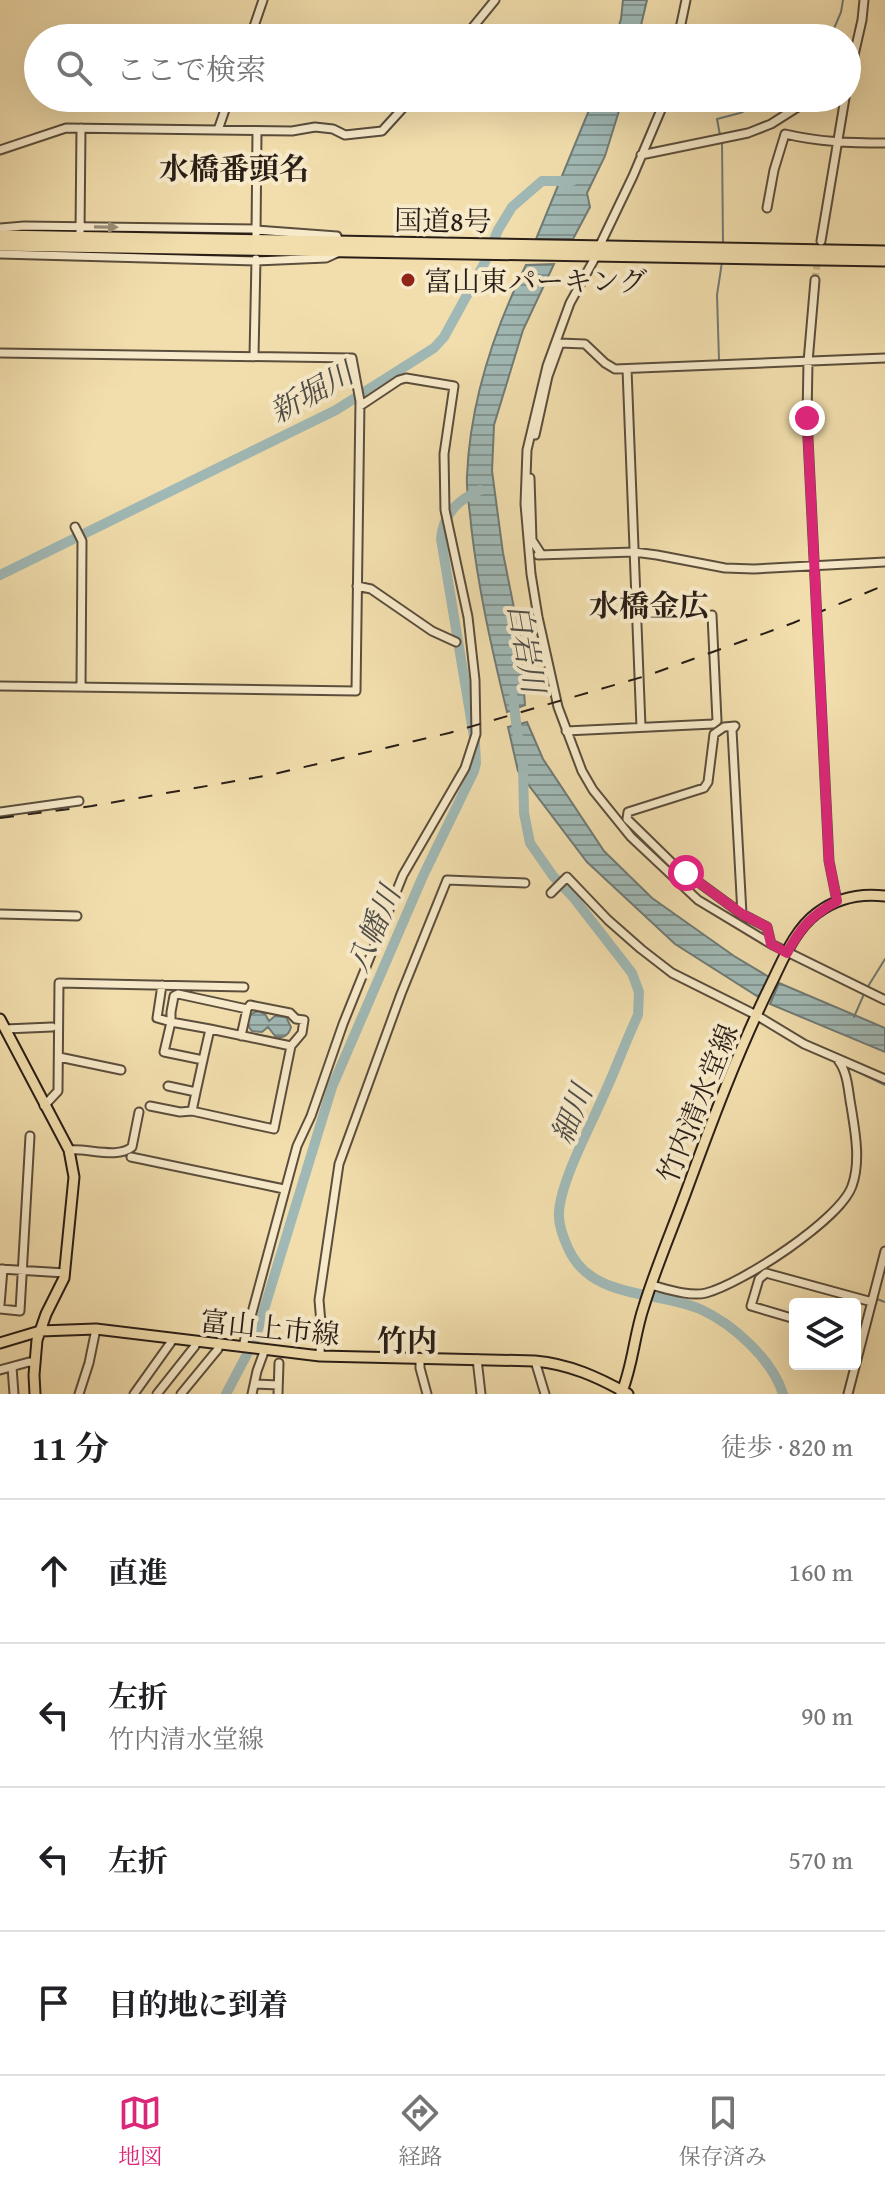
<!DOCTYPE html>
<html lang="ja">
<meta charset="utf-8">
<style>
:root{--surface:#fff;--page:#f2f2f2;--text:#202124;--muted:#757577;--line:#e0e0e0;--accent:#db2777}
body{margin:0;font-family:"Gentium Book Plus","Noto Serif JP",serif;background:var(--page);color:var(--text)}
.controls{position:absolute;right:24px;bottom:24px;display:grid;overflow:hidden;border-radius:8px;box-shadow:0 8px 32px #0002}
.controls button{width:72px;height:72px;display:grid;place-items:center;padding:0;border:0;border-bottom:2px solid var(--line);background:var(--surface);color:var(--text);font:40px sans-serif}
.stop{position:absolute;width:24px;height:24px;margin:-18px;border:6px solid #db2777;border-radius:50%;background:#fff}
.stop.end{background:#db2777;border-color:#fff;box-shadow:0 2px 8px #0008}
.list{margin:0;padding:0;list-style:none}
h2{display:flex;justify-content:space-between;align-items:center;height:104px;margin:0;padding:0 32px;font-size:34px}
h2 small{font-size:26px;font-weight:400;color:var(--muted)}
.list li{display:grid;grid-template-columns:52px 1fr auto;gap:24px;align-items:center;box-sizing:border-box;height:144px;padding:0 32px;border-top:2px solid var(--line)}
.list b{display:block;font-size:30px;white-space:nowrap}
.list p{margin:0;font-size:26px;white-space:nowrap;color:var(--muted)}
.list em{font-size:26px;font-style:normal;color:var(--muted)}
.icon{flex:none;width:44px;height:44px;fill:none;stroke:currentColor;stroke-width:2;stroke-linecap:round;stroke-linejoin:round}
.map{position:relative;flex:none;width:885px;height:1394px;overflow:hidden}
.search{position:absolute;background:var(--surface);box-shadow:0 8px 32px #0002;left:24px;right:24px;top:24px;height:88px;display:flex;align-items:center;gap:20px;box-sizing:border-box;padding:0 28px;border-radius:44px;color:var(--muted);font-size:30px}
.sheet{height:680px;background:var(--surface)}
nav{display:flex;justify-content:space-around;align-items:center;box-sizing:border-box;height:112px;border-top:2px solid var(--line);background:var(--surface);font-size:22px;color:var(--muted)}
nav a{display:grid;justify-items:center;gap:4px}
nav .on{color:var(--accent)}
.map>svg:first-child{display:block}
.water{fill:url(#water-rules);stroke:#707b76;stroke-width:2}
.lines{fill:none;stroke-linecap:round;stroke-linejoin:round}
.stream{stroke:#707b76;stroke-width:2}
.river{stroke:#a0b9b6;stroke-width:10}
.minor-tunnel{stroke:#cab88f;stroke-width:7;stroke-dasharray:7 3.5;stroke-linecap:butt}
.minor-casing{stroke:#5b4e3c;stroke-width:11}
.major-casing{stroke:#291e17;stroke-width:13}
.highway-casing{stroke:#291e17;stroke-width:15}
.minor{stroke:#f7eaca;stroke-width:7}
.major{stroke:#f2dead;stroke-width:9}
.highway{stroke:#f2dead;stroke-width:11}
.rail{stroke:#291e17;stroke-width:2;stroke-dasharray:14 14;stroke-linecap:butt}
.oneway{fill:#9a8e79}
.route{stroke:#db2777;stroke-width:10}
.poi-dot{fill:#8f2418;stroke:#f7eaca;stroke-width:3}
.labels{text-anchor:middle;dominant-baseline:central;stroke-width:8;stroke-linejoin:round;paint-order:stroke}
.street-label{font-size:28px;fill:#291e17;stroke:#f7eaca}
.poi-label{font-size:28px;fill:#291e17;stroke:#f7eaca;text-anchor:start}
.neighbourhood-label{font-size:30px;font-weight:bold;fill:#291e17;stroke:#f7eaca}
.water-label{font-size:30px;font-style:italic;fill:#4d4c47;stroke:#f7eaca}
</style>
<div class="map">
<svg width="885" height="1394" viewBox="0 0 885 1394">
<defs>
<pattern id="water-rules" width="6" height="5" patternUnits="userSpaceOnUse" patternTransform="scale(2)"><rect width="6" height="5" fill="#a0b9b6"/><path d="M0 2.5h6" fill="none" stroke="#829693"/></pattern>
</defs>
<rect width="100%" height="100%" fill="#f2dead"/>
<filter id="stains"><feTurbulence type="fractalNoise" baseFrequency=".0025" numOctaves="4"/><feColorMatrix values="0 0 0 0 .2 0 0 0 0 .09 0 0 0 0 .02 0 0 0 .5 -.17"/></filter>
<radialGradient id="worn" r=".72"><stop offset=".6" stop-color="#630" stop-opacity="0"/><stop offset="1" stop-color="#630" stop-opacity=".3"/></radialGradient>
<path class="water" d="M623 0H647L638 38H615L621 19Z
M594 98H623L605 156 587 193 590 207 573 239H536Z
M554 264 523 330 494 425 492 471 503 553 520 638 525 705 507 712C492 650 478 588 471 525 470 509 466 492 467 476 470 403 494 330 526 265Z
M527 722 543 759 604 851 652 898 734 956 769 977 760 998 675 944 587 862 518 771 508 727Z
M779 983 885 1028V1052L770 1004Z
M259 1011 265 1014 269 1021 275 1016 286 1017 291 1027C289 1035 283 1039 275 1036L268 1027 262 1032 252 1031C244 1023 248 1013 259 1011Z"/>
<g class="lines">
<path class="stream" d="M830 38 841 12 843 0
M720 135 717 119 740 113 774 98
M722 142 723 243
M719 360 717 295 722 262
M867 988 885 959
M854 1017 864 994
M850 1068 885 1085
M877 1299 885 1302"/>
<path class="river" d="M0 575 336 410 434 348 444 337 484 264 498 230 512 207 542 181H572
M513 698 518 738
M523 765 524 813 530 843 553 876 573 897 632 973 639 992 638 1015C625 1043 615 1071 602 1099 589 1129 561 1181 559 1212 558 1224 563 1237 568 1248 591 1300 655 1290 700 1309 733 1324 772 1359 783 1394
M226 1394 255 1339 332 1087 423 876 474 771 476 763 475 743 441 539C443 514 458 500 480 490"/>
<path class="minor-tunnel" d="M815 280 818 258"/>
<defs>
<path id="minor" d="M250 38 263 0
M464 38 495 0
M678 38 686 0
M847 86 862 20 864 0
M218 130 229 98
M0 150 66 128 292 131 315 127 333 129 345 135 382 131 412 98
M641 155 748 133 771 124 812 98
M767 208 774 170 785 134C819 142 850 143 885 143
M0 228 24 226 256 229
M256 230 337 236 339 242
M80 232 81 128
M256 235 257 131
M821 241 845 98
M599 247 633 176 666 98
M0 254 256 261 326 258 337 253
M596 256 570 303 547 366 527 450 525 504 531 574 538 617 558 707 582 771 593 790 631 837 698 900 771 944
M815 280 808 362 807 418 829 861 837 901
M0 353 352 358 360 401 356 691 0 686
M254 356 256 259
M627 369 641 727
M535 435 548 376 560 343 585 344 605 363 615 369 885 358
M530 478 532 540 541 554
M75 527 82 541 81 686
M538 555 634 552 657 555 725 568 754 569 885 562
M357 586 371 589 432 631 456 642
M566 731 713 724 717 721 712 615
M0 812 79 801
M551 893 567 877 608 920 641 949 672 973 756 1015 804 1044 885 1079
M0 914 77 916
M742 914 732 730 735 726 724 727 714 734 708 782 704 788 628 812 627 819 671 862 742 914 767 927 771 944 885 1000
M162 985 157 1018 171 1022 164 1052 203 1060 210 1029 171 1022V1012L174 996 178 994 247 1009 250 1005 290 1013 296 1019 304 1020 302 1033 291 1046 274 1129 192 1111 196 1092 168 1086
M5 1029 52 1027
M210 1029 291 1046
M241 1036 247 1009
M59 1057 121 1070
M196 1092 203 1060
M44 1106 58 1091 59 983 244 987
M150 1106 180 1112 192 1111
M69 1150C88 1148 118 1159 132 1147L139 1112
M131 1157 284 1189
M0 1269 65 1273
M651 1285C667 1289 690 1297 706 1293 741 1284 840 1220 852 1186 861 1161 855 1131 851 1106 848 1090 848 1073 838 1060
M0 1305 3 1269
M0 1309 20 1311 30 1136
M795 1319 751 1306 759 1279 766 1273 872 1302
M243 1346 297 1146 311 1116 343 1024 403 875 465 768 476 734 475 680 468 617 445 510 444 454 454 386 406 378 399 380 360 406
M320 1356 321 1323 319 1300 339 1164 401 994 447 880 525 883
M420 1359V1368L427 1394
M477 1359 481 1394
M535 1361 545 1394
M12 1367 14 1394
M0 1370 29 1362 34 1363
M255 1384 278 1385
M79 1394 89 1363 96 1329
M134 1394 174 1338
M157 1394 195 1346 196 1341
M181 1394 218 1349 219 1343
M252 1394 257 1371 265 1349
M278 1394 279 1363
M848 1394 885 1251"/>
<path id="major" d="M0 1019 69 1150 74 1177 64 1278 46 1314 37 1340 34 1375 35 1394
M0 1343 40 1331 96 1329 320 1356 535 1361C569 1364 598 1377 628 1394
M621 1394C633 1366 634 1335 644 1306 656 1267 672 1230 686 1192 712 1121 738 1051 771 984 783 960 794 930 817 913 838 897 860 893 885 896"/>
<path id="highway" d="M0 236 885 252
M0 245 885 260"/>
</defs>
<use href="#minor" class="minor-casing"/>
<use href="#major" class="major-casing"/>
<use href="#highway" class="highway-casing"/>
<use href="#minor" class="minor"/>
<use href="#major" class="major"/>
<use href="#highway" class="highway"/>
<path class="rail" d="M0 818 92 806 270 775 449 733 649 675 793 623 885 585"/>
</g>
<defs><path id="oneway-solid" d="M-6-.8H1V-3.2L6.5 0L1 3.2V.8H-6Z" transform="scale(2)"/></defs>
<use class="oneway" href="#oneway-solid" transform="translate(106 227) rotate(1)"/>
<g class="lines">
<path class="route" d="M686 873 742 914 767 927 771 944 787 953C801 927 811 916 837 901L829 861 807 418"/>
</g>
<circle class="poi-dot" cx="408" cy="280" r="8"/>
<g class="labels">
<g class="street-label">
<text transform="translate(443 220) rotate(1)">国道8号</text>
<text transform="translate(697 1103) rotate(-68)">竹内清水堂線</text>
<text transform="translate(270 1327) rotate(6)">富山上市線</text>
</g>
<g class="poi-label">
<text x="424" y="280">富山東パーキング</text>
</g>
<g class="neighbourhood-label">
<text x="234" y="168">水橋番頭名</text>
<text x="649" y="605">水橋金広</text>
<text x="407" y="1340">竹内</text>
</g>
<g class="water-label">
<text transform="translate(311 392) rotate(-29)">新堀川</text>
<text transform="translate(527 648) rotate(80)">白岩川</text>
<text transform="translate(373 929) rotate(-67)">八幡川</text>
<text transform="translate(571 1114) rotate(-68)">細川</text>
</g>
</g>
<rect width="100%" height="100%" filter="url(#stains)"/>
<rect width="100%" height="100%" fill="url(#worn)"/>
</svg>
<div class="controls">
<button><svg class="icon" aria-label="layers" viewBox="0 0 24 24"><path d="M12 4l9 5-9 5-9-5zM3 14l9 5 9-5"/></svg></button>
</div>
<div class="stop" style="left:686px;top:873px"></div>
<div class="stop end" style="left:807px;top:418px"></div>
<div class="search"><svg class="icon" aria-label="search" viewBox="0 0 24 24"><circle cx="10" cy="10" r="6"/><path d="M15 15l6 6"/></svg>ここで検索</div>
</div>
<section class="sheet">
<h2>11 分<small>徒歩 · 820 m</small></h2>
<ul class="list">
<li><svg class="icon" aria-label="ahead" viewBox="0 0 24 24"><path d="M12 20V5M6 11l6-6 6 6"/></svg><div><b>直進</b></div><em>160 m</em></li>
<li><svg class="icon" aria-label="left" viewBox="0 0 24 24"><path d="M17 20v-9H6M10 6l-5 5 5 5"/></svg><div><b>左折</b><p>竹内清水堂線</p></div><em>90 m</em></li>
<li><svg class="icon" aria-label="left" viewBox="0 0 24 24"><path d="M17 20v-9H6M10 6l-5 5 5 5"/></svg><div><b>左折</b></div><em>570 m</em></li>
<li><svg class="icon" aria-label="arrive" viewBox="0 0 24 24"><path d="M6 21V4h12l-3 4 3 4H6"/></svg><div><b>目的地に到着</b></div></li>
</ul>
</section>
<nav>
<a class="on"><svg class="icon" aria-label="map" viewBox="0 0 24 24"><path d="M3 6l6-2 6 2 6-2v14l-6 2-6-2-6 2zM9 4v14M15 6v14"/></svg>地図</a>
<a><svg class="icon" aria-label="directions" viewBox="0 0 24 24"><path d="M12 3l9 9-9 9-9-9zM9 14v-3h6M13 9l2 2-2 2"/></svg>経路</a>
<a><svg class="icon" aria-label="saved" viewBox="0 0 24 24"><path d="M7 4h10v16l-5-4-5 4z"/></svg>保存済み</a>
</nav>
